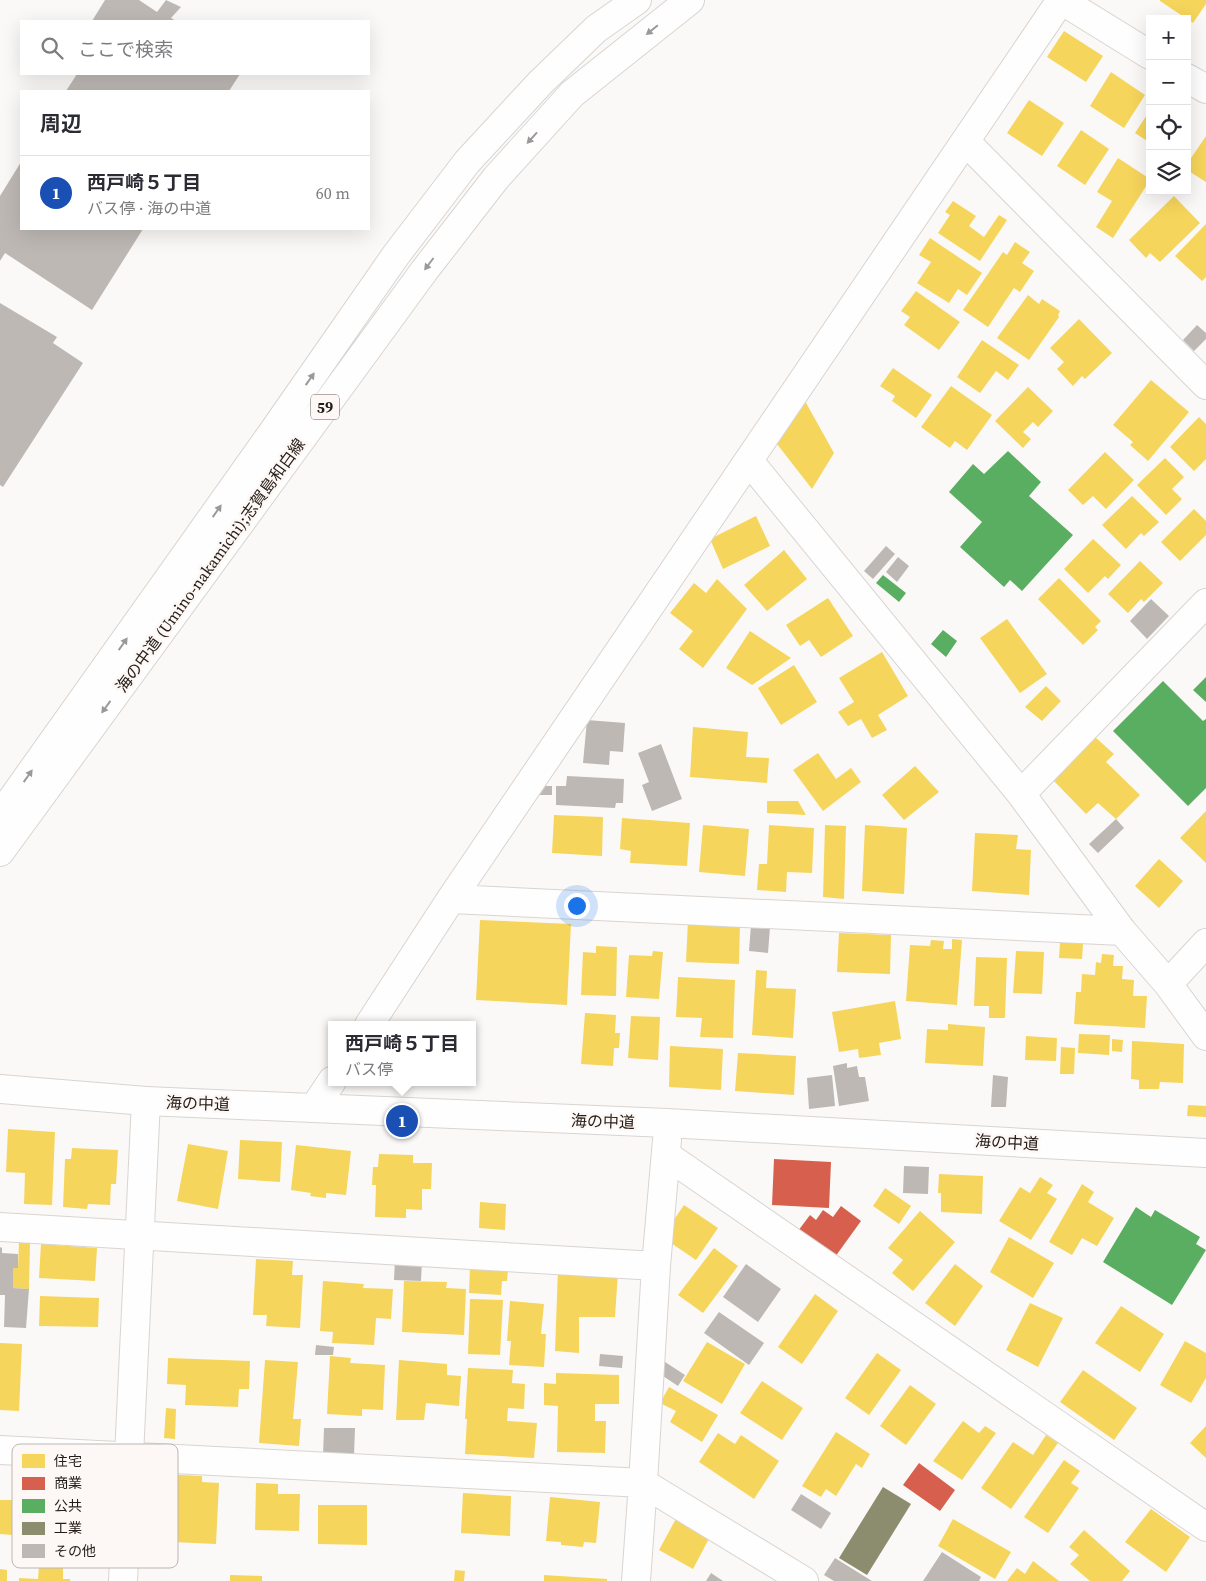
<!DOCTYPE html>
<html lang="ja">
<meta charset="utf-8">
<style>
:root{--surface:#fff;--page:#f7f7f7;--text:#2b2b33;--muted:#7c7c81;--line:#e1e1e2;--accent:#1a73e8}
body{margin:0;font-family:"Source Serif 4","Noto Sans JP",serif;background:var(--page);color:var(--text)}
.controls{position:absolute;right:15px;top:15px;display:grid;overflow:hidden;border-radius:0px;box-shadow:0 5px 20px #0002}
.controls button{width:45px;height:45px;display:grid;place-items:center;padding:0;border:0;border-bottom:1px solid var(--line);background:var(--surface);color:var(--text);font:25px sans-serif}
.you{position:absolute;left:576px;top:905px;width:18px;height:18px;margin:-12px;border:4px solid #fff;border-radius:50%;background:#1a73e8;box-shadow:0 0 0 8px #1a73e833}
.badge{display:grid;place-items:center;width:32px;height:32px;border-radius:50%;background:var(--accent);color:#fff;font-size:16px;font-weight:700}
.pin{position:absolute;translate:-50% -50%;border:2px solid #fff;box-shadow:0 1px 5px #0006}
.popup{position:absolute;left:328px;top:1021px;width:148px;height:65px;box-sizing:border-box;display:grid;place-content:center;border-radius:0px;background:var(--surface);filter:drop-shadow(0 1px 4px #0005);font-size:16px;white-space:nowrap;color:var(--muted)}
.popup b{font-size:19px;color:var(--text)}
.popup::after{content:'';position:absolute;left:50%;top:100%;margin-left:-10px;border:10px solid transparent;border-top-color:var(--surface)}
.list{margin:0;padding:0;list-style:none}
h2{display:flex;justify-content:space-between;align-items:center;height:65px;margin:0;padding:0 20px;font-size:21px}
h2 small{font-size:16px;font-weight:400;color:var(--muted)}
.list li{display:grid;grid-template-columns:32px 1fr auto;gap:15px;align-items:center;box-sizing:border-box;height:75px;padding:0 20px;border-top:1px solid var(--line)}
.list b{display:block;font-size:19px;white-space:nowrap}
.list p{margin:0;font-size:16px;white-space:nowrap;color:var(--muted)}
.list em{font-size:16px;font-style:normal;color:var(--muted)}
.icon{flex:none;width:28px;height:28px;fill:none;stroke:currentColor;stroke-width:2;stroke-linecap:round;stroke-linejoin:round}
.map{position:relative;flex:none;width:1206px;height:1581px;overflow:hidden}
.search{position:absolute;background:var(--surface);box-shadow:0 5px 20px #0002;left:20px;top:20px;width:350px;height:55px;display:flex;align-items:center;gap:12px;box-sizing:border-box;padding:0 18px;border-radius:0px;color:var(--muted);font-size:19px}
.panel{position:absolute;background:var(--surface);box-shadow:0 5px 20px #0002;left:20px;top:90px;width:350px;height:140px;border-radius:0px}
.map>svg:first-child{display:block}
.homes{fill:#f6d55c}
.shops{fill:#d6604d}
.public{fill:#5aae61}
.industry{fill:#8c8c6e}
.building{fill:#bdb8b4}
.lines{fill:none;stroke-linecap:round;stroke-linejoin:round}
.street-casing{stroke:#d9d4d0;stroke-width:30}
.secondary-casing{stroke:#d9d4d0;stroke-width:30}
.primary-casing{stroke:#d9d4d0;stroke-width:30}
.street{stroke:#fefefe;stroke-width:28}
.secondary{stroke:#fefefe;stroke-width:28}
.primary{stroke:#fefefe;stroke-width:28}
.oneway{fill:#9c9896}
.labels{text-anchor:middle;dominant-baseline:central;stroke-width:5;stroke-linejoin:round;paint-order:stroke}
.shield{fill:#fdf8f5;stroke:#655e5a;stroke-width:1}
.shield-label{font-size:15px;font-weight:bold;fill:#241c17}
.street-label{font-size:16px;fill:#241c17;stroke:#fdf8f5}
.key{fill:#fdf8f5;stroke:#bcb6b2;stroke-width:1}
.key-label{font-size:14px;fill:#241c17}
</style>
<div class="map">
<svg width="1206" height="1581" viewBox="0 0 1206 1581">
<rect width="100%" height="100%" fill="#fbf9f7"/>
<path class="homes" d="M1160 0H1206V4L1193 23 1160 1Z
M1064 31 1103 56 1086 82 1047 57Z
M1111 72 1145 95 1124 128 1090 106Z
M1029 100 1064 123 1042 156 1007 133Z
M1150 110V143L1135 133Z
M1081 130 1109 149 1085 185 1057 166Z
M1206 136V182L1187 170V164Z
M1118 158 1150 179V180L1113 238 1096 227 1112 201 1097 192Z
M1174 196 1200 223 1160 262 1150 253 1146 258 1129 240Z
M953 201 976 216 969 226 984 237 999 215 1007 220 980 261 938 233 950 215 945 212Z
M1206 224V277L1202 281 1175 256Z
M930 238 982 273 967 295 958 289 949 303 917 283 931 262 919 255Z
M1015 242 1030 252 1022 263 1034 271 1020 292 1014 288 988 327 963 310 1003 252 1007 255Z
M916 291 960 322 939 350 904 325 910 317 901 311Z
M1028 295 1039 304 1042 299 1060 311 1058 315 1059 317 1029 360 997 338Z
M1079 319 1112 353 1085 379 1082 376 1073 386 1057 369 1064 362 1050 348Z
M982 340 1019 365 1008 380 996 371 980 393 957 377Z
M893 368 932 395 916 418 892 401 895 396 880 386Z
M1151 380 1189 412 1148 461 1130 445 1133 442 1113 425Z
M951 386 992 415 967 450 955 441 950 448 921 427Z
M1028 387 1053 411 1038 427 1033 422 1023 432 1031 439 1023 448 995 421Z
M805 401 834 453 812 489 777 444Z
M1199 417 1206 424V459L1194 471 1170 447Z
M1105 452 1134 480 1106 509 1093 496 1083 505 1068 490Z
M1165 458 1184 477 1172 489 1182 499 1166 515 1137 485Z
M1132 496 1159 522 1144 536 1141 533 1126 549 1102 525Z
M1194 509 1206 521V535L1180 561 1161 542Z
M756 516 770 546 723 569 710 539Z
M1093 539 1121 565 1108 579 1105 576 1088 593 1064 569Z
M784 550 807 579 767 611 744 585Z
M1140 561 1163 583 1144 602 1141 599 1128 613 1108 594Z
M1059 578 1101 621 1095 627 1098 630 1083 645 1038 599Z
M717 579 747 609 703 668 679 649 693 631 670 613 694 583 706 593Z
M828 598 853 636 821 657 809 640 800 646 786 625Z
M1007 619 1047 674 1020 693 980 638Z
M750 631 791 658 752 685 726 668Z
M882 652 908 696 878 715 887 730 872 738 861 719 848 726 838 712 854 702 839 678Z
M794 665 817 702 781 725 758 688Z
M1046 686 1061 701 1042 721 1025 707Z
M693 727 748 732 746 757 769 758 767 783 690 777Z
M1095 737 1114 754 1106 762 1140 795 1116 819 1098 803 1086 814 1053 780Z
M818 753 836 779 851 768 861 782 823 811 793 770Z
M915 766 939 792 904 820 882 795Z
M767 801H798L806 815 767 813Z
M1206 811V863L1180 838Z
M554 815 603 817 602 856 552 853Z
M622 818 690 823 687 866 630 863 631 851 620 849Z
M703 825 749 829 745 876 699 872Z
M769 825 814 828 812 873 787 872 786 892 757 890 759 864H767Z
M825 825 846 826 844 899 823 897Z
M865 825 907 828 904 894 862 891Z
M975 833 1018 835 1016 849 1031 850 1029 895 972 891Z
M1159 859 1183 881 1159 908 1135 886Z
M480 920 571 924 567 1005 476 1000Z
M688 920 740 923 739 964 686 962Z
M839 933 891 935 890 974 837 972Z
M952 939 962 940 957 1005 906 1001 910 945 930 946 931 940 944 941 943 949H952Z
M1060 942 1083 944 1082 959 1059 958Z
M596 946 617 947 616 996 581 995 583 952 596 953Z
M653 951 663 952 659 999 626 997 629 955 652 956Z
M1016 951 1044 952 1042 994 1013 993Z
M1102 954 1114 955 1113 966H1123L1122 979 1134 980 1133 996H1147L1145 1028 1074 1024 1076 992H1081L1082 974 1095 975 1096 962 1101 963Z
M976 957 1007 958 1005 1018H989V1006H974Z
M756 970 767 971 766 988 796 989 793 1038 752 1035Z
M678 977 735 980 733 1038 700 1037 702 1018 676 1017Z
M895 1001 901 1039 879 1043 881 1055 859 1058 858 1049 839 1052 832 1012Z
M585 1013 616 1015 615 1033H620L619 1048H614L613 1066 581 1064Z
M631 1016 660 1017 658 1060 628 1058Z
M948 1024 985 1027 983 1066 925 1063 927 1029 948 1030Z
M1079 1034 1110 1035 1109 1055 1078 1053Z
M1026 1036 1057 1038 1056 1061 1025 1060Z
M1112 1039 1123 1040 1122 1052 1112 1051Z
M1132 1041 1184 1044 1183 1083 1160 1082 1159 1089H1139V1080L1131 1079Z
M670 1046 723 1049 721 1090 669 1087Z
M1061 1047 1075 1048 1074 1074H1060Z
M738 1053 796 1056 794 1095 735 1091Z
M1188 1105 1206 1106V1117L1187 1116Z
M8 1129 55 1132 52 1205 24 1204 25 1173 6 1172Z
M240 1140 282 1142 280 1182 238 1179Z
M188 1144 228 1151 218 1209 177 1201Z
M296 1145 351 1151 346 1195 326 1193V1198L310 1196 311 1193 291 1190Z
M72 1148 118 1150 116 1184H111L110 1205 88 1204 87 1209 63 1207 65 1159H71Z
M379 1154 413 1155V1163H432L431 1189H422V1210L406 1209V1218L375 1217 376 1185H372L373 1167H378Z
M939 1174 983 1176 982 1214 941 1212V1193H938Z
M1040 1177 1053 1185 1047 1193 1057 1199 1031 1240 999 1221 1020 1187 1030 1193Z
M1082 1184 1094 1192 1088 1202 1114 1218 1097 1246 1082 1238 1072 1255 1049 1242Z
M885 1188 911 1206 899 1224 873 1206Z
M480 1202 506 1204 505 1230 479 1228Z
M684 1205 718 1228 696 1260 668 1241 673 1234 667 1230Z
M920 1211 955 1242 913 1291 892 1273 903 1260 888 1248Z
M1009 1237 1054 1263 1033 1298 990 1272Z
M19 1241 30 1242 29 1289 13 1288V1268H18Z
M41 1244 97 1248 95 1281 39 1278Z
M714 1248 738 1266 703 1313 678 1295Z
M256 1259 293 1261 292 1275H303L300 1328 266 1326 267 1315H253Z
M955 1264 983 1286 955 1326 925 1303Z
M470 1267 508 1270 507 1281H502L501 1295 469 1293Z
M558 1270 618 1272 615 1317H579V1353L555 1351Z
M323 1281 364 1284 363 1288 393 1289 391 1319 376 1318 374 1345 332 1343 333 1332 320 1331Z
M404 1281 447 1282 446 1288 466 1289 464 1335 402 1332Z
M815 1294 838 1311 802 1364 778 1347Z
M40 1296 99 1298 98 1327 39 1326Z
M470 1299 503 1300 500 1355 468 1354Z
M510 1301 544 1304 541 1334H546L544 1367 509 1365 511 1341H507Z
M1030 1303 1063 1318 1038 1367 1006 1350Z
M1121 1306 1164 1334 1140 1372 1095 1343Z
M1185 1341 1206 1353V1378L1191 1403 1160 1385Z
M707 1342 745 1364 722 1404 683 1381Z
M0 1343 22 1344 19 1411 0 1410Z
M877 1353 901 1370 869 1415 845 1398Z
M330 1356 351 1358 350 1363 385 1365 383 1410 362 1409V1416L327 1414Z
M168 1358 250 1361 249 1389H239L238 1407 185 1405 186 1385 167 1384Z
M265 1360 298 1362 293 1419H301L299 1446 259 1443Z
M399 1360 447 1364V1375L461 1376 459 1406 426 1403 424 1420H396Z
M468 1368 513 1370 512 1383 525 1384 524 1409 508 1408 507 1421 537 1423 534 1458 465 1454 467 1419H465Z
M1083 1370 1137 1408 1114 1440 1060 1402Z
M556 1373 619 1375V1404H595V1421H606L605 1453 557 1452 558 1406 544 1405V1383L556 1384Z
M762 1381 803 1408 782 1440 740 1413Z
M910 1385 936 1404 906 1445 880 1426Z
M669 1387 718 1415 702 1442 670 1422 676 1411 660 1403Z
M166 1408 176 1409 175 1439 164 1438Z
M963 1421 979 1433 985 1426 996 1433 962 1480 933 1461Z
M1206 1426V1458L1190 1443Z
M836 1432 870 1454 862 1468 856 1464 836 1496 826 1489 821 1497 802 1486Z
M718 1433 735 1444 741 1435 779 1461 754 1499 699 1462Z
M1046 1435 1058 1443 1011 1509 981 1488 1013 1442 1033 1455Z
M1064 1460 1080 1471 1071 1483 1079 1488 1048 1533 1024 1517Z
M72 1471 92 1472 88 1535 51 1533 53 1491 70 1492Z
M161 1474 202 1476V1482L219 1483 216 1544 173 1542 174 1528 158 1527Z
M256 1483 278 1484V1494H300L299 1531 255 1530Z
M463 1493 511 1496 510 1536 461 1533Z
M550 1497 600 1502 596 1543 584 1542 583 1547 561 1545V1542L546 1541Z
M0 1500H13L12 1535 0 1534Z
M318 1505H367V1545L318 1544Z
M1151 1509 1190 1537 1166 1572 1125 1542Z
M678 1515 712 1533 693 1569 659 1550Z
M953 1519 1011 1552 995 1579 938 1546Z
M1084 1530 1130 1571 1122 1581H1090L1070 1564 1079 1555 1069 1547Z
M1033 1561 1059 1581H1007L1017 1568 1025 1574Z
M39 1566 63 1567V1579H70V1581H19V1578L38 1579Z
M0 1569 7 1570V1581H0Z
M455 1570 465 1571 464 1581H454Z
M230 1575 262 1576V1581H230Z
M544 1575 607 1579V1581H544Z"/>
<path class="shops" d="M774 1159 831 1162 829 1208 772 1205Z
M841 1206 861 1221 835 1257 798 1231 810 1215 816 1220 823 1210 833 1217Z
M919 1463 955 1490 940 1511 903 1485Z"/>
<path class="public" d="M1008 451 1041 482 1029 496 1073 535 1022 591 1010 580 1004 587 960 547 982 522 949 492 973 464 984 474Z
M883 575 906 593 899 602 876 583Z
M943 630 957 641 946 657 931 644Z
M1206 677V702L1193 690Z
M1163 681 1203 721 1206 719V788L1188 806 1113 731Z
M1136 1207 1151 1217 1155 1210 1200 1237 1196 1244 1206 1250 1172 1305 1103 1262Z"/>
<path class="industry" d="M883 1487 911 1504 867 1575 839 1558Z"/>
<path class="building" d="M105 0H139L157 12 166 0 181 7 171 18 176 21H92Z
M77 74H240L229 91H66Z
M21 162V229H143L92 310 5 253 0 261V196Z
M0 303 57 337 53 343 83 363 3 487 0 485Z
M1197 325 1206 333V339L1194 351 1183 340Z
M886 546 895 554 873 579 864 571Z
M898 557 909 566 897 582 886 572Z
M1151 599 1169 616 1147 639 1130 621Z
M587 720 625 723 623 752 610 751 609 765 583 763Z
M661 744 682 799 652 811 642 785 649 782 638 753Z
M567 776 624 779 623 803H616L615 808 556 805V786H566Z
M533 786H552V795H533Z
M1116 819 1124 828 1098 853 1089 844Z
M751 925 770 927 768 953 749 951Z
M847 1063V1068L857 1066 859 1077H865L869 1101 839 1106 833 1066Z
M832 1075 835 1106 809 1109 807 1078Z
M993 1075 1008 1077 1006 1107H991Z
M904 1166 929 1167 928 1194 903 1193Z
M0 1247 2 1248V1253L18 1254V1268H13V1288L29 1289 26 1328 4 1327 5 1295H0Z
M395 1259 422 1260 421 1281 394 1280Z
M746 1264 781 1289 758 1322 723 1297Z
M719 1312 764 1343 749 1365 704 1333Z
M316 1345 334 1347 333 1355H315Z
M600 1354 623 1356 622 1368 599 1366Z
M662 1360 685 1375 678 1386 660 1374Z
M324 1428H355L354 1456 323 1455Z
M801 1494 831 1513 821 1529 791 1510Z
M942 1552 981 1577 979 1581H923Z
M835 1558 872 1581H834L824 1575Z
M711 1573 723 1581H706Z"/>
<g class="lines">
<defs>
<path id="street" d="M1187 78 1206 89
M966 142 1206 385
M749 461 1021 794 1122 931 1168 984 1206 1036
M1021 794 1206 603
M451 899 1122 931
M1168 984 1206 943
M369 1025 451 899 1061 0 1150 55
M314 1108 332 1081
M666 1155 1206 1527
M0 1227 656 1266
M0 1450 643 1483 804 1581
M123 1581 146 1101
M636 1581 643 1483 656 1266 667 1140"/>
<path id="secondary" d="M0 1089 146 1101 667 1123 1206 1153"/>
<path id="primary" d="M0 816 270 436 396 255 467 162 540 83 596 29 637 0
M0 852 424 271 496 178 572 94 690 0"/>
</defs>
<use href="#street" class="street-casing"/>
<use href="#secondary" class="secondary-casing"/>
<use href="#primary" class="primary-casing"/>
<use href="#street" class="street"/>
<use href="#secondary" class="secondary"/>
<use href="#primary" class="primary"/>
</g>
<defs><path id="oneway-solid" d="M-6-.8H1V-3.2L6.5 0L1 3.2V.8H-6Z" transform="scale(1.25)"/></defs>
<g class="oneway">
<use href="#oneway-solid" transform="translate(652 30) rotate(141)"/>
<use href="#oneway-solid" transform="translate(532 138) rotate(132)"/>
<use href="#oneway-solid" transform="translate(429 264) rotate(127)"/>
<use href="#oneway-solid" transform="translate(310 379) rotate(-55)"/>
<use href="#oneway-solid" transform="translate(217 511) rotate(-55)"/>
<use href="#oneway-solid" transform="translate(123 644) rotate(-55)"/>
<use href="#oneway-solid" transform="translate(106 707) rotate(126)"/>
<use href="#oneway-solid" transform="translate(28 776) rotate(-55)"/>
</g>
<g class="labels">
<rect class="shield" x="311" y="394.5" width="28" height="25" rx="4"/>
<g class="shield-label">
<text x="325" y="407">59</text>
</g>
<g class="street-label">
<text transform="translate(210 565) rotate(-54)">海の中道 (Umino-nakamichi);志賀島和白線</text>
<text transform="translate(198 1103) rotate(2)">海の中道</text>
<text transform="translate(603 1121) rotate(2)">海の中道</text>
<text transform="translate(1007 1142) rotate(3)">海の中道</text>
</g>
</g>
<rect x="12" y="1444" width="166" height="124" rx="8" class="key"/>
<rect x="22" y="1454" width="23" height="14" fill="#f6d55c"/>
<rect x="22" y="1477" width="23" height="13" fill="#d6604d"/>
<rect x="22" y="1499" width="23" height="14" fill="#5aae61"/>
<rect x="22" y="1522" width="23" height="13" fill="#8c8c6e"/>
<rect x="22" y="1544" width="23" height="14" fill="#bdb8b4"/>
<g class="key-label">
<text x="54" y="1466">住宅</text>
<text x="54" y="1488">商業</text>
<text x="54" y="1511">公共</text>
<text x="54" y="1533">工業</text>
<text x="54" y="1556">その他</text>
</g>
</svg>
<div class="controls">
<button>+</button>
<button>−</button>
<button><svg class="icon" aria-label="locate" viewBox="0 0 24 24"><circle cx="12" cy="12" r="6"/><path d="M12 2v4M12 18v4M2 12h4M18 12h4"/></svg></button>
<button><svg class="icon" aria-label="layers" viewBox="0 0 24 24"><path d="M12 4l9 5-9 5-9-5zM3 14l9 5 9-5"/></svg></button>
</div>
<div class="you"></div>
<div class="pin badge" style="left:402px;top:1121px;background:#1a4fb4">1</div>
<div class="popup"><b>西戸崎５丁目</b>バス停</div>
<div class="search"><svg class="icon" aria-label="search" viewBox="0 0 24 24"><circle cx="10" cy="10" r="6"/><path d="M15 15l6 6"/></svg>ここで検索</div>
<section class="panel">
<h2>周辺<small></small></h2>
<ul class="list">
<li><span class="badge" style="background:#1a4fb4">1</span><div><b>西戸崎５丁目</b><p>バス停 · 海の中道</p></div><em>60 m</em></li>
</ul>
</section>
</div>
